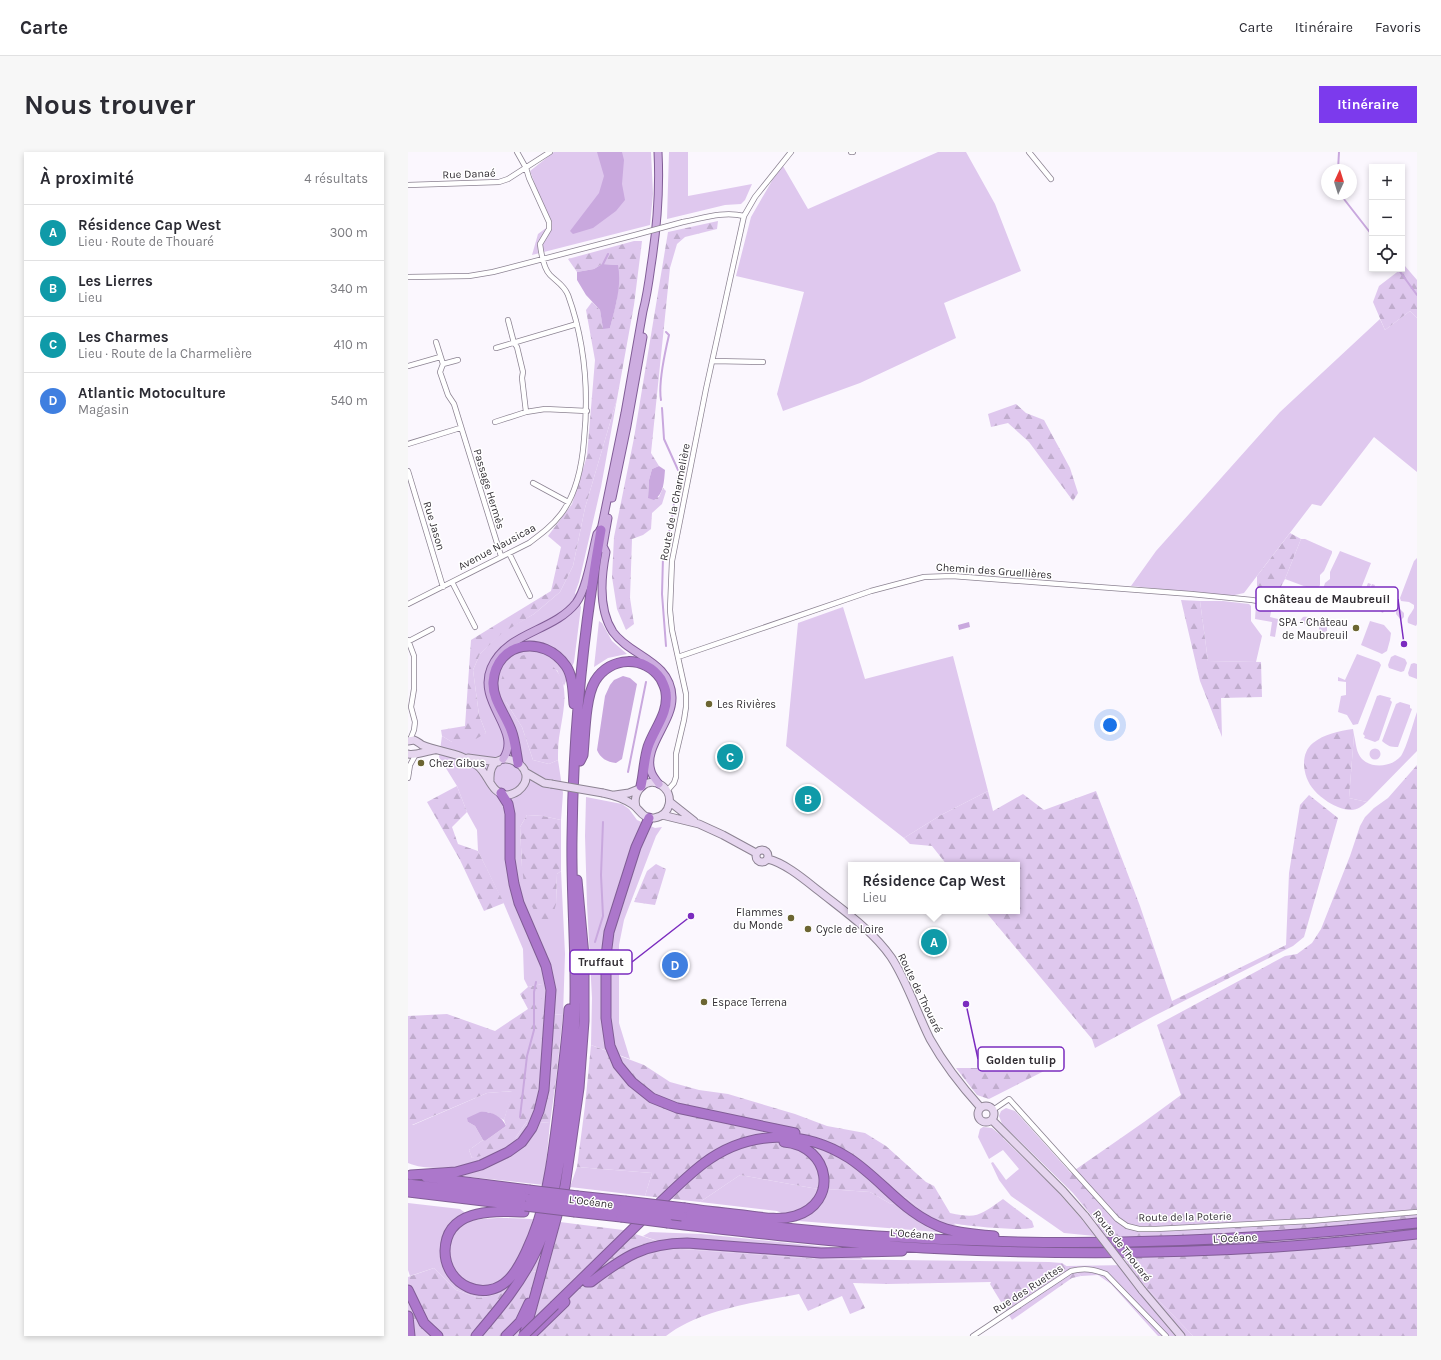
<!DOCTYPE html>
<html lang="fr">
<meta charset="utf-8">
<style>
:root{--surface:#fff;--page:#f7f7f7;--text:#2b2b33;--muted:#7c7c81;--line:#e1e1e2;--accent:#7c3aed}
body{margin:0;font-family:Karla,sans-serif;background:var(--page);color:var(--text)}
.controls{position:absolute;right:12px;top:12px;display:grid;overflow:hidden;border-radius:0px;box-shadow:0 2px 6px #0003}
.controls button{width:36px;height:36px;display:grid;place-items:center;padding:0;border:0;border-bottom:1px solid var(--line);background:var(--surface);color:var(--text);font:20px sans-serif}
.compass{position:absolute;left:913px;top:12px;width:36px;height:36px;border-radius:50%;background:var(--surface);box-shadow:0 2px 6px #0003;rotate:4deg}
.you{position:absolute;left:702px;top:573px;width:14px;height:14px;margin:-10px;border:3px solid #fff;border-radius:50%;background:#1a73e8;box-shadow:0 0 0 6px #1a73e833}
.badge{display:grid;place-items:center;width:26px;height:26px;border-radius:50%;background:var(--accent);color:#fff;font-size:13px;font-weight:700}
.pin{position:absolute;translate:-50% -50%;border:2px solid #fff;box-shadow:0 1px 4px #0006}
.popup{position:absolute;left:440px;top:710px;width:172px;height:52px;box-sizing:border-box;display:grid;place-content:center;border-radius:0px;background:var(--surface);filter:drop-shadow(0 1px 3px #0005);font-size:13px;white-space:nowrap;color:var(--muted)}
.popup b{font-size:15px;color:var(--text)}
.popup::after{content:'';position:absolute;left:50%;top:100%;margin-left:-8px;border:8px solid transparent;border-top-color:var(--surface)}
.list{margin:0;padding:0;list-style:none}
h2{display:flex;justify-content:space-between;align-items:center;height:52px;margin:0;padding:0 16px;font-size:17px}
h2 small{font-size:13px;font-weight:400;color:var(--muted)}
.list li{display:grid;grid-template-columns:26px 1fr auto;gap:12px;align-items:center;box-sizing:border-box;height:56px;padding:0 16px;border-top:1px solid var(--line)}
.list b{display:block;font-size:15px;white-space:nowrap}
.list p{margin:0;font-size:13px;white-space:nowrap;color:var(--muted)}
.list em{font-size:13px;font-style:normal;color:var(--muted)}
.icon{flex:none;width:22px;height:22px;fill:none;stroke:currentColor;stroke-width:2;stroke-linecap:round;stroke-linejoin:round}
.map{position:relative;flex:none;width:1009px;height:1184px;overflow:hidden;border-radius:0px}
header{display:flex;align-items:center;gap:24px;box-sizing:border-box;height:56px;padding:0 20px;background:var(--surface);border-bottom:1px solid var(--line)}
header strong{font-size:19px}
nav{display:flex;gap:22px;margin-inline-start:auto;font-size:14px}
.intro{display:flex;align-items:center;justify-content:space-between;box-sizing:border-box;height:96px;padding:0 24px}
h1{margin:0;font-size:28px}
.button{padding:10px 18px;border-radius:0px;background:var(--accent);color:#fff;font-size:14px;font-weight:700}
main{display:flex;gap:24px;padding:0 24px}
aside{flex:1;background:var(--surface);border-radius:0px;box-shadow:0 2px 6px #0003}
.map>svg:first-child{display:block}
.green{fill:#dfc8ee}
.forest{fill:url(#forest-firs)}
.water{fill:#c9a8de}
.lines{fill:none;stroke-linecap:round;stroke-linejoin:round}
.stream{stroke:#c9a8de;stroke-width:2}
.street-casing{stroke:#8c8392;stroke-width:6}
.secondary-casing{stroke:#8c8392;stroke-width:9}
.primary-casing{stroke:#815d96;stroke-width:9}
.highway-casing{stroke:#815d96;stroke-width:11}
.street{stroke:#fff;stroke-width:4.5}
.secondary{stroke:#e6d6ef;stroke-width:7}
.primary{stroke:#cdade0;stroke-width:7}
.highway{stroke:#ac77cb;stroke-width:9}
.street-bridge-casing{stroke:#8c8392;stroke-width:6;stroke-linecap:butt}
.secondary-bridge-casing{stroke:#8c8392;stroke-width:9;stroke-linecap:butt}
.highway-bridge-casing{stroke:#815d96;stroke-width:11;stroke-linecap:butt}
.street-bridge{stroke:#fff;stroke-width:4.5}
.secondary-bridge{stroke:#e6d6ef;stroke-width:7}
.highway-bridge{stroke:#ac77cb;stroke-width:9}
.poi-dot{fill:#6c6532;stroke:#fff;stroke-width:1.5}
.labels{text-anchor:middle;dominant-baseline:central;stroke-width:3;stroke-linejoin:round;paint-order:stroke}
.street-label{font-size:11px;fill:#322e34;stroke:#fff}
.poi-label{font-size:11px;fill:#322e34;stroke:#fff;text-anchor:start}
.leader{fill:none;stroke:#7b2cbf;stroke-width:1.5}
.callout-dot{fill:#7b2cbf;stroke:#fff;stroke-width:1.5}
.callout{fill:#fff;stroke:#7b2cbf;stroke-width:1.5}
.callout-label{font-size:12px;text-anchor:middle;font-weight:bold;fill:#322e34}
</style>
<header>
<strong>Carte</strong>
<nav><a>Carte</a><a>Itinéraire</a><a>Favoris</a></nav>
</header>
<div class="intro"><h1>Nous trouver</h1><a class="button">Itinéraire</a></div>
<main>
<aside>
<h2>À proximité<small>4 résultats</small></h2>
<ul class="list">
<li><span class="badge" style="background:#0f9aa8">A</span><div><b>Résidence Cap West</b><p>Lieu · Route de Thouaré</p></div><em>300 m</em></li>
<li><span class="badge" style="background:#0f9aa8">B</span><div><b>Les Lierres</b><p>Lieu</p></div><em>340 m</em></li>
<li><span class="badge" style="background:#0f9aa8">C</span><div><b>Les Charmes</b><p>Lieu · Route de la Charmelière</p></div><em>410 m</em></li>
<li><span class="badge" style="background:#3f7fe0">D</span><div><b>Atlantic Motoculture</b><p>Magasin</p></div><em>540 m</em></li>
</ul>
</aside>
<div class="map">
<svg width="1009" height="1184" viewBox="0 0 1009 1184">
<defs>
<pattern id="forest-firs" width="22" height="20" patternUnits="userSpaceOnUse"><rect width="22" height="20" fill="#dfc8ee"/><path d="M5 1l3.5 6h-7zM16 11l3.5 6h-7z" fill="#c0accd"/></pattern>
</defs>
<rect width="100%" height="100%" fill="#fbf7fe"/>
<path class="green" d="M146 0H243L245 42 242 73 124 103 130 82 142 73 122 19Z
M261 0H280V44L344 32 337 48 333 52 317 53 259 67Z
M530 0H558L587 52 613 119 536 151 548 186 452 231 375 259 369 242 396 140 328 124 343 65 365 27 375 14 400 57Z
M1002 159 1009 166V320L966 285 913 354 904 352 836 441 822 444 723 434 748 399 872 260 972 167 977 178Z
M209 247 193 335 171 430 167 441 173 455 166 510 156 534 149 518 98 550 114 575 125 608 141 612 150 608 155 641 153 668 135 664 119 663 112 675 114 715 148 752 149 722 153 719 157 802 155 863 134 861V832L120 835 116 827 115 797 96 752 70 699 69 678 59 660 49 634 31 605 34 584 44 590 78 581 71 563 65 518 72 502 94 480 126 462 152 440 165 414 177 356Z
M893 387H897L924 399V401L916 419 912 423V433L909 439 877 427Z
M932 399 963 411 952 439 941 435 936 446 938 447 937 450 913 443 917 431 922 427V420Z
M1009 406V472L1008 474 1000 471C998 465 1004 461 1006 456V453L1001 450 993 449 992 446 1006 409Z
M960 431 963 432 954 453 952 452Z
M964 432 967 433 959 454 956 453Z
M977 437 980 438 971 459 969 458Z
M981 439 983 440 975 461 973 460Z
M792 449H815L841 452 843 454V469L854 484 848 510 800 509Z
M848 452 864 455 862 465 870 467 867 485 862 484 864 470 847 467Z
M435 455 457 527 545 504 580 639 533 663 496 686 378 594 390 471Z
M991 456 996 461V465L993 468 988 462V457Z
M895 465C904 464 913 468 919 475V479L914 481 911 479V475L890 471Z
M191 469 194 471 204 489 219 502 200 506 186 515Z
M962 469 976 473 983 481 982 488 979 499 974 502 953 493Z
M949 502 971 510 973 513 950 572 945 573 939 563 930 560 933 544 938 543V530L930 529V525L937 528Z
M987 503 997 507 999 511 996 519 993 520 981 516 980 513 983 505Z
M1006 511 1009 512V527L1001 524 1000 521 1003 512Z
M972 543 983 546 982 548 984 550 971 588 967 590 956 586 957 584 955 582 969 544Z
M992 550 1002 553V556L1004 557 990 595C982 595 980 594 974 589L988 552Z
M1009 560V599L959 650 941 646 946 583C948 591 948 601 954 607 964 617 984 615 993 604 999 595 1005 571 1009 560Z
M961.5 602a5.5 5.5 0 1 1 11 0a5.5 5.5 0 1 1-11 0Z
M178 645 214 652 221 657 229 668 247 676 254 675 248 684 216 768 211 793V871L222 907 183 893 184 846 179 752 177 684Z
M105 939 96 968 80 960 60 970 67 974 75 988 61 998 64 1006 108 985 119 969 142 971 136 1033 53 1024 45 1015C31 1016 14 1017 0 1011V973H5L79 941Z
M598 956 607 959 708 1071 737 1083 687 1084 656 1081 603 1044 591 1028 583 1011 585 1010 598 1028 611 1017 595 998 581 1007 570 985 572 977 575 975 584 976 595 985V986L649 1039 677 1071 690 1072 665 1041 594 972 591 964 593 959Z
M169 1015 244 1021 237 1044 162 1035Z
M332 1023 404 1036 462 1040 483 1052 497 1045C513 1058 528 1065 548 1072L530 1080 391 1069 369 1059 292 1050Z
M0 1051 52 1057 67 1068C96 1064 123 1067 152 1070L139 1121 124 1119 94 1141 71 1146 48 1138 26 1116 2 1124 0 1118Z
M242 1080 293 1082 438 1097 455 1107H409L274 1097 235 1084Z
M720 1113 732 1129 785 1184H750L703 1132 690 1123 673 1124 658 1114Z"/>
<path class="forest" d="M310 69 309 77 277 85 269 92 262 116 243 301 251 314 244 317 241 328 240 346 251 345 255 336 258 339 254 352 244 361 243 377 235 383 224 387 222 446 226 472 218 478 209 457 204 425 206 385 226 286 260 80Z
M226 89H234L226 153 209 247 177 356 165 414 152 440 126 462 94 481 72 502 65 518 71 563 78 581 61 591 44 590 34 584 33 578 57 574 63 488 143 439 153 395 140 384 164 352 179 304 187 208 178 158 184 150 192 158 195 176H202L209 147 210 113 194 112 186 117 169 120 160 107Z
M997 114 1009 128V166L1002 159 977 178 965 150 971 134Z
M608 252 618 261 636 268 662 316 670 341 665 349 621 290 600 271 583 275 580 262Z
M882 381 893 387 877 427 866 448 849 441V424Z
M773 448 792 449 800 509 853 510 854 545 813 546 814 585 792 529Z
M120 502C168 516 157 547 151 586 150 593 150 600 150 608L141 612 125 608 114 575 98 550 92 531 100 510 109 505Z
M945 577 946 583 941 646 959 650C954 654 950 658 943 658 935 658 927 654 920 650 915 646 910 643 906 638 895 626 891 602 905 591 916 582 931 579 945 577Z
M1009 613V1184H785L732 1129 690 1070 654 1027 736 970 773 943 749 873 877 804 889 802 904 791 913 777 942 704 952 674 957 665 966 656 980 646Z
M49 634 59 660 44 675 50 692 70 699 96 751 76 759 52 708 19 650Z
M580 639 585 659 615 642 636 658 688 639 732 754 764 849 878 793 881 721 892 653 901 643 930 666 896 785 885 794 746 864 687 896 684 887 577 759H609V713H539L524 694 502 692 496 686 533 663Z
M119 663 135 664 153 668V719L149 722 148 752 143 771H133L117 741 114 715 112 675Z
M248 712 258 717 247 753 226 750 239 719Z
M134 832V861L155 863 148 928 142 971 119 969 108 985 86 1001 64 1006 61 998 75 988 77 989 98 974 96 968 104 939 79 941 4 973H0V864L39 862 87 879 120 857 112 842 120 835Z
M183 893 236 913 262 930 291 938 320 942 387 962 419 974 457 981 478 994 518 1030 526 1034 542 1061C570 1067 572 1063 595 1047L624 1069 626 1075C618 1080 562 1074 549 1072 542 1071 535 1068 528 1065 517 1060 507 1053 497 1045L483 1052 462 1040 404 1036 332 1023 292 1050 237 1044 244 1021 169 1015 177 954Z
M548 916H642L581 947 569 943Z
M152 1070 215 1078 274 1097 409 1107 641 1110 654 1111 673 1124 664 1126 604 1168 582 1132 583 1130 479 1132 445 1131 457 1156 442 1162 434 1144 400 1159 391 1142C349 1150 292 1157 258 1184H0V1125L26 1116 48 1138 71 1146 94 1141 124 1119 139 1121Z"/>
<path class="water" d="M189 0H214L216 8 214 32 217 48 208 59 185 76 165 82 162 79 191 41 196 24Z
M194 112 210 113C214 134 207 156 202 176L195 177 192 158 178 143 169 128V120L186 117Z
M251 314 257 318C256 329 256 342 246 348L240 346 241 328 244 317Z
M561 470 562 475 551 478 550 473Z
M215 524 222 526 229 532 214 607 208 611C199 610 192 606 189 598L197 544 202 533 206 528Z
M72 960C82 959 94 964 98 974L77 989 75 988 67 974 60 970 59 966Z"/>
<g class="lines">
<path class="stream" d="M930 18 931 0
M932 42 964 83
M194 114 200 102
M990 117 1009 143
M253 248C250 231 257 200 261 183L258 180
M254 256 256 287 270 318
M258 494 254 442 255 405 263 373 270 324
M220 620 238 530
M187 790 195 764 193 723 195 670
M112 965 119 904 126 878V840L128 830"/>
<defs>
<path id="street" d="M443 0H445
M621 0 643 27
M0 33 91 30 100 27 142 0
M275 70C296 66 315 59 336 64
M0 125 61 124 85 120 227 83
M100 168 106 191 109 195 115 220 114 226 118 260
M28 190 35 212 32 220 40 243 46 252 93 404
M88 196 169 172
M305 209 355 210
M35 212 50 208
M0 214 32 205
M87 270 118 260 137 257 179 259
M0 292 52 276
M0 319 35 435
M125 331 160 350
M101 401 122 444
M44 430 67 475
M0 452 121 391C133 382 144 374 153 362 169 341 174 314 176 288 181 238 177 190 160 143 156 133 149 130 142 123 136 117 133 100 132 92L141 77V70L121 26 118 16 109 0
M0 488 6 504V537L3 555 7 570 6 578 2 588
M1 489 24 477
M270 505 463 439 516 425 544 424 783 442 844 448 866 452
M0 626 2 613 8 602
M259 639 266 631 268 625V602L276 568 278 555V542L264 478 262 458 264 409 298 237 336 64 347 45 383 0
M585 958 601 947 709 1067 719 1074 731 1077H748L902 1069 1009 1060
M565 1184 663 1119C676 1116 685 1117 698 1122L758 1184"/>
<path id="secondary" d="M0 589 6 588C9 589 11 591 14 593 34 601 52 600 70 614 81 623 83 642 99 643 103 643 107 641 110 639 139 615 80 587 82 628
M0 602C6 604 18 599 26 598
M60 606 90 610
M117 620 136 631 143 632
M195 641C205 643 215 646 224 652 232 657 234 667 246 666 263 664 267 642 253 633 238 624 224 640 228 655
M207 643 221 641 231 637
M262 650 286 669
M254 663 291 672 315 683 348 701
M348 704a6 6 0 1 1 12 0a6 6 0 1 1-12 0Z
M360 707C377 711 397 728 411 739 436 759 464 778 483 805 499 829 509 861 522 887 536 912 554 935 573 956
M570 962a8 8 0 1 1 16 0a8 8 0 1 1-16 0Z
M584 968 655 1039 677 1064
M734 1138 773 1184"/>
<path id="primary" d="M204 346 219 274 235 185
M200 366 195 394 198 400C193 425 190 457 205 480 222 504 263 509 264 545 265 570 235 595 243 619 244 624 248 628 251 632
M95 607C115 579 68 551 83 516 98 480 145 480 168 451 179 436 184 401 189 382L193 378 217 261 235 159C239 144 241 129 243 114 249 76 252 38 250 0"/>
<path id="highway" d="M172 609 175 603C177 583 177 546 187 529 202 504 237 503 253 527 255 531 258 537 258 541 261 561 246 577 240 595 236 608 236 621 233 634
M110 611C108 600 107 588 103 578 97 562 84 547 85 530 88 489 136 482 158 514 165 524 165 540 166 552
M241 666 228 695 201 780 198 804V866L202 894 210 913 224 930 244 946 269 956 387 981
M3 1023 48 1020 73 1013 100 1000 114 990 124 976 131 959 136 938 143 838 138 814 111 751 106 732 102 707V662L100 652 93 641
M18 1025 121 1038
M0 1032 122 1047
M0 1040 117 1054
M170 1044 217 1049
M168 1052 215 1057
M277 1056C297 1059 316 1061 335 1063 352 1065 370 1069 387 1064 431 1051 423 994 376 990
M116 1060C85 1059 38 1056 37 1099 37 1133 77 1152 101 1127 113 1115 125 1085 130 1070 142 1032 146 993 151 954 154 922 159 889 161 857
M167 1060 213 1065
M274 1064C339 1072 404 1080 469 1084 649 1096 830 1091 1009 1071
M260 1071C345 1081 430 1091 516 1096 680 1105 845 1102 1009 1082
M179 1130H183C216 1105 236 1091 279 1091L413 1101 494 1099
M0 1138 16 1171 30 1184
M147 1153C177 1124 206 1095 236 1066 256 1047 275 1027 296 1011 340 978 396 977 441 1006 476 1029 496 1063 538 1077 554 1082 570 1082 586 1084
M0 1164 2 1184
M68 1184C91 1157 113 1131 128 1099 141 1073 147 1035 152 1006 161 954 167 901 167 848 168 794 163 740 164 686 165 583 175 480 193 378
M98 1184 112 1170 121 1151
M116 1184 157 1034 171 936 176 869V804L169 728
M122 1184 157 1150"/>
</defs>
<use href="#street" class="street-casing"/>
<use href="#secondary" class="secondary-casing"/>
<use href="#primary" class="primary-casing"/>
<use href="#highway" class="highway-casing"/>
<use href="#street" class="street"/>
<use href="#secondary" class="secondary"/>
<use href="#primary" class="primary"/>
<use href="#highway" class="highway"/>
<defs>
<path id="street-bridge" d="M227 83 275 70"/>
<path id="secondary-bridge" d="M143 632 195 641
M677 1064 734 1138"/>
<path id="highway-bridge" d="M121 1038 170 1044
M122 1047 168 1052
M217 1049 277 1056
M117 1054 167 1060
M215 1057 274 1064
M213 1065 260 1071
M115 1184 147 1153"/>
</defs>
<use href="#street-bridge" class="street-bridge-casing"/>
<use href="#secondary-bridge" class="secondary-bridge-casing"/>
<use href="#highway-bridge" class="highway-bridge-casing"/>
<use href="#street-bridge" class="street-bridge"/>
<use href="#secondary-bridge" class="secondary-bridge"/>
<use href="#highway-bridge" class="highway-bridge"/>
</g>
<g class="poi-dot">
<circle cx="948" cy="476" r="4"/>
<circle cx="301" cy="552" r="4"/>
<circle cx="13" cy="611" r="4"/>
<circle cx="383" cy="766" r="4"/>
<circle cx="400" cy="777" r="4"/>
<circle cx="296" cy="850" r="4"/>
</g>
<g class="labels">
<g class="street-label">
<text transform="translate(61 22) rotate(-2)">Rue Danaé</text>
<text transform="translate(81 337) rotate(73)">Passage Hermès</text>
<text transform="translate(267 350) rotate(-79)">Route de la Charmelière</text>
<text transform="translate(26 374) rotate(73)">Rue Jason</text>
<text transform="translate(89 395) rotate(-28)">Avenue Nausicaa</text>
<text transform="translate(586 419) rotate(4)">Chemin des Gruellières</text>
<text transform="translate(512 841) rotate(64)">Route de Thouaré</text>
<text transform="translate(183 1050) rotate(7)">L’Océane</text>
<text transform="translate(777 1065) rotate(-1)">Route de la Poterie</text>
<text transform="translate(504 1082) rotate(4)">L’Océane</text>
<text transform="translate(827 1086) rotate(-3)">L’Océane</text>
<text transform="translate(714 1094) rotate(52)">Route de Thouaré</text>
<text transform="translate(620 1137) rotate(-33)">Rue des Ruettes</text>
</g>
<g class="poi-label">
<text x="940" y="470" text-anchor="end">SPA - Château<tspan x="940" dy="13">de Maubreuil</tspan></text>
<text x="309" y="552">Les Rivières</text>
<text x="21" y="611">Chez Gibus</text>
<text x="375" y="760" text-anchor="end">Flammes<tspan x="375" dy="13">du Monde</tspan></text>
<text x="408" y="777">Cycle de Loire</text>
<text x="304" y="850">Espace Terrena</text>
</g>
</g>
<path class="leader" d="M996 492L990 447M283 764L224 810M558 852L570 907"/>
<g class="callout-dot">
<circle cx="996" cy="492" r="4"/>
<circle cx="283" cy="764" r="4"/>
<circle cx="558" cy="852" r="4"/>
</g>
<g class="callout">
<rect x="848" y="435" width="142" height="24" rx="4"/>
<rect x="162" y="798" width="62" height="24" rx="4"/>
<rect x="570" y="895" width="86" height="24" rx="4"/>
</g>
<g class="callout-label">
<text x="919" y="451">Château de Maubreuil</text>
<text x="193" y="814">Truffaut</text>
<text x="613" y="912">Golden tulip</text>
</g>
</svg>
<div class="controls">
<button>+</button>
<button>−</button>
<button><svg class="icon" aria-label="locate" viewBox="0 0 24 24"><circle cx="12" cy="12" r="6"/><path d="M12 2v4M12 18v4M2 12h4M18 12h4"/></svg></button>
</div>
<svg class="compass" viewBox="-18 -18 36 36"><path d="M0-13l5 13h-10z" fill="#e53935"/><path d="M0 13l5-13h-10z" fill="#7c7c81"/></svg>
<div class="you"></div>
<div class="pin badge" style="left:526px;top:790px;background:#0f9aa8">A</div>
<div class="popup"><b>Résidence Cap West</b>Lieu</div>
<div class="pin badge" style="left:400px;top:647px;background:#0f9aa8">B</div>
<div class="pin badge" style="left:322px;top:605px;background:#0f9aa8">C</div>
<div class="pin badge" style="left:267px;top:813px;background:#3f7fe0">D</div>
</div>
</main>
